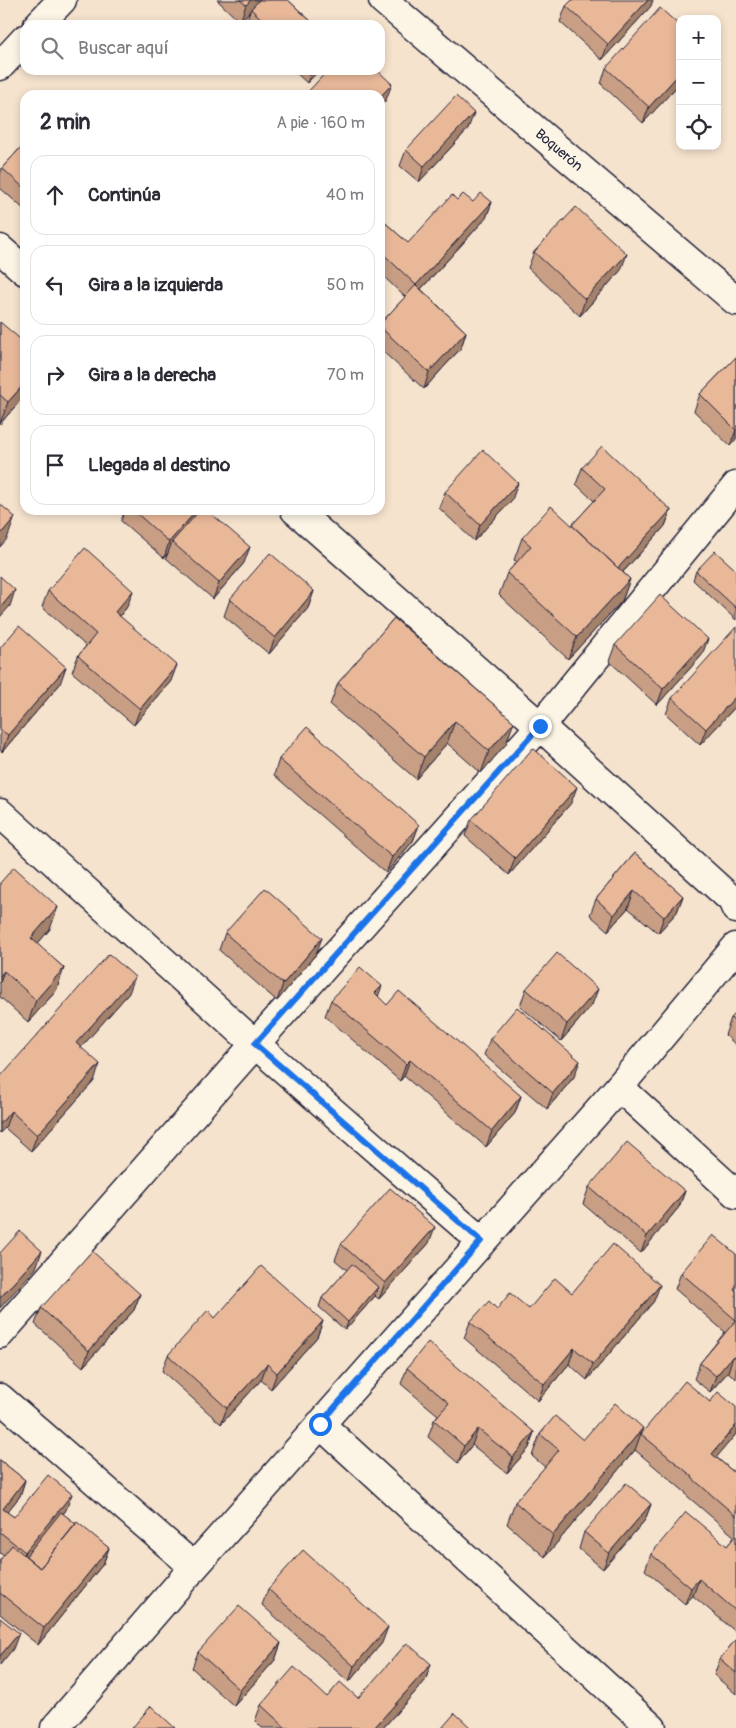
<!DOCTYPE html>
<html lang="es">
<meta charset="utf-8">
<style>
:root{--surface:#fff;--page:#f2f2f3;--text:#2b2b33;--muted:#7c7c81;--line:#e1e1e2}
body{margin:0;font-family:Pangolin,sans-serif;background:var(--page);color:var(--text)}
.controls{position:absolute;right:15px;top:15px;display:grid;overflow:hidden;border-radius:10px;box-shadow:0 2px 8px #0003}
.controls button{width:45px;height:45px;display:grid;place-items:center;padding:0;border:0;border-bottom:1px solid var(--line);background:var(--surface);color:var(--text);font:25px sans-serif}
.stop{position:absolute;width:15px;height:15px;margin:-11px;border:4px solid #1a73e8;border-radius:50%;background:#fff}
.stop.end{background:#1a73e8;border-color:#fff;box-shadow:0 1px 5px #0008}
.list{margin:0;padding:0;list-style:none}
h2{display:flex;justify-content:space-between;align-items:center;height:65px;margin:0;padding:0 20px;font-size:21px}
h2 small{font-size:16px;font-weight:400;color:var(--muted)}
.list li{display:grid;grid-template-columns:32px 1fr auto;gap:15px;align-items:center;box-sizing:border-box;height:80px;margin:0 10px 10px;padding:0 10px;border:1px solid var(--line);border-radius:15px}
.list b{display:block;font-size:19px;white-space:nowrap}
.list em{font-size:16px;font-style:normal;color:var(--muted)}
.icon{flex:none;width:28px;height:28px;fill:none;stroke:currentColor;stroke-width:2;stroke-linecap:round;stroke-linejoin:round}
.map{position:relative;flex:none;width:736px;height:1728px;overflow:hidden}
.search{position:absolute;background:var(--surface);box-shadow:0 2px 8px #0003;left:20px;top:20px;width:365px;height:55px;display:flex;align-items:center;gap:12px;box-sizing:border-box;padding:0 18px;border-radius:15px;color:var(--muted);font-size:19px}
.panel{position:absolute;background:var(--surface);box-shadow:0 2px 8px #0003;left:20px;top:90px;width:365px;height:425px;border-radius:15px}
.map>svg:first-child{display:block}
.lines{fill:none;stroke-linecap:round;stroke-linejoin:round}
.street-casing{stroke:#22223b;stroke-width:31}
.secondary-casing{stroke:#22223b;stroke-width:31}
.street{stroke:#fcf5e5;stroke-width:28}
.secondary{stroke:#fcf5e5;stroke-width:28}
.wall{fill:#c89e84;stroke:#22223b}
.shaded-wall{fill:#a3816b;stroke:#22223b}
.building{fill:#e9b899;stroke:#22223b}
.route{stroke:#1a73e8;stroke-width:6}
.labels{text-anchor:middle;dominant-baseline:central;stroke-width:4;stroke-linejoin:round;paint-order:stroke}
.street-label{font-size:14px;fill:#22223b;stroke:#fcf5e5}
</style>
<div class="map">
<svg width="736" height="1728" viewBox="0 0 736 1728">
<rect width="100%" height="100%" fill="#f6e3ce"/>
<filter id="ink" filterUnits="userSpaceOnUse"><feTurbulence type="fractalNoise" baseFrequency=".02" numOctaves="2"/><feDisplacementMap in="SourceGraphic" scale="10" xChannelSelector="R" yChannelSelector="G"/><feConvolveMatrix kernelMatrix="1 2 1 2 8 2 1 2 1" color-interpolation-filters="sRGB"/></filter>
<g filter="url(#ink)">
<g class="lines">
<defs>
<path id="street" d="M383 0 736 301
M0 813 255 1044 481 1241
M0 1334 255 1044 540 726 736 486
M0 1398 194 1567
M320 1424 652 1728
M55 1728 194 1567 619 1087"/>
<path id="secondary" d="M38 25 62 0
M0 66 25 39
M0 249 25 271
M295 510 540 726 732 900 736 909
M736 947 619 1087 736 1194"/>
</defs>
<use href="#street" class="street-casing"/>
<use href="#secondary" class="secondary-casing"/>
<use href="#street" class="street"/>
<use href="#secondary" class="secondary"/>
</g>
<path class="wall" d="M217 0H288L315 25H245L250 11 240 22Z
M566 6H651L602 60 560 22Z
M680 26V83L643 123 601 84 606 68Z
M293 70H319L307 83Z
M468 129 419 182 400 166 406 150Z
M25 143V210L0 188V175L2 168Z
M457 200 473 202H492L486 218 421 289 466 332 461 348 424 389 380 349V324L405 297 380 273V218L408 243Z
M534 252 621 270 580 316 528 268Z
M0 322 25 395 0 424Z
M736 357V439L730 446 694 411 700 394Z
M25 459V471L22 468Z
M582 468 671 510 665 526 623 572 630 579 622 601 568 659 499 595 507 573 517 562 514 560 522 538 572 525 594 501 576 484Z
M445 492 512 500 474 541 439 508Z
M121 510H207L244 563 213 599 166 558 168 553 164 558 121 521 124 512Z
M736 570V620L693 580 696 571Z
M48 591 127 607 120 616 171 681 134 725 72 672 78 656 86 646 42 607Z
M314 591 308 608 269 654 224 616 230 599Z
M394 618 506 744 481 773 447 743 416 779 330 705 338 683Z
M615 645 702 655 657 705 609 661Z
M0 648 60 684 2 752 0 750Z
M672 698 736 706 700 745 666 714Z
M279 759 419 825 413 841 386 873 274 775Z
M571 803 509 875 465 836 471 820Z
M635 853 683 896 677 912 658 933 628 908 608 931 590 915 596 899Z
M0 883 50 929 37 944 64 968 56 991 28 1022 0 997Z
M225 933 316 954 277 1001 219 950Z
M526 989 592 1005 561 1041 520 1006Z
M129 993 81 1047 94 1081 31 1151 5 1128 0 1133V1077Z
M378 996 387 1005 521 1096 515 1113 486 1147 404 1076 400 1081 325 1016 331 1000Z
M736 1013V1045L725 1035 731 1018Z
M490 1039 574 1077 547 1109 484 1055Z
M589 1187 685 1191 679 1207 641 1253 583 1204Z
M429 1243 379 1299 375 1296 345 1330 319 1307 322 1298 347 1270 335 1260 341 1244Z
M736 1254V1379L728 1372 710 1392 694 1379 700 1363 725 1332 675 1289 681 1273Z
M572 1293 654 1301 587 1380 569 1364 538 1401 464 1338 470 1322 497 1309H529Z
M140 1294 134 1310 83 1367 35 1324 41 1308Z
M215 1318 323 1321 317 1337 271 1389 261 1380 221 1424 162 1371 168 1355Z
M407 1368 534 1432 529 1448 507 1473 472 1445 458 1463 428 1437 434 1420 438 1415 401 1384Z
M540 1434 583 1440 641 1434H736L716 1457 736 1474V1632L693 1596 685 1604 645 1570 651 1554 727 1546 735 1537 686 1495V1493L635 1450 545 1557 507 1524 515 1502 545 1467 532 1456Z
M0 1460 25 1480 20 1496 7 1512 14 1517 66 1510 63 1514 109 1548 103 1564 38 1645 0 1614V1560L4 1556 0 1553Z
M651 1504 645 1520 603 1569 579 1549 584 1532Z
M268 1589 382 1643 349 1682 262 1605Z
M736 1639V1694L714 1675 720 1659Z
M281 1643 275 1660 234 1706 192 1668 198 1652Z
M431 1664 425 1681 383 1728H262L255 1721 261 1705 327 1697 358 1698Z"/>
<path class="shaded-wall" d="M251 0H260L251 9 250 11 240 22 246 5Z
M648 0H653L651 6 602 60 608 44Z
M312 70H319L307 83Z
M680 73V83L643 123 649 107Z
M392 84 386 100 380 107V97Z
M474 113 468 129 419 182 424 166Z
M492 202 486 218 410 301 416 285Z
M627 254 621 270 580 316 585 299Z
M466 332 461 348 424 389 429 372Z
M25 383V395L0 424 8 402Z
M736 430V439L730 446Z
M518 483 512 500 474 541 480 525Z
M197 510H205L172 542 168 553 164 558 169 542Z
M671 510 665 526 608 588 614 572Z
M15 517 7 539 0 547V535Z
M250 547 244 563 213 599 219 583Z
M630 579 622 601 568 659 577 637Z
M15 590 10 606 0 617V608Z
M133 591 127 607 109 628 115 612Z
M314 591 308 608 269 654 275 638Z
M708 639 702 655 657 705 663 689Z
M177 665 171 681 134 725 140 709Z
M66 667 60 684 2 752 8 735Z
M736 696V706L700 745 706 729Z
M455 721 447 743 416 779 424 757Z
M514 722 506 744 481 773 489 751Z
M577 787 571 803 509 875 515 858Z
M419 825 413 841 386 873 392 857Z
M634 891 628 908 608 931 614 915Z
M683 896 677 912 658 933 664 917Z
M58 907 50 929 23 961 31 938Z
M322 938 316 954 277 1001 283 984Z
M64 968 56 991 28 1022 36 1000Z
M4 971 0 983V976Z
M135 977 129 993 71 1059 76 1043Z
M382 986 376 1002 375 993Z
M598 989 592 1005 561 1041 567 1024Z
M410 1060 404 1076 400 1081 406 1064Z
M580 1061 574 1077 547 1109 553 1093Z
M100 1064 94 1081 31 1151 37 1135Z
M521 1096 515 1113 486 1147 492 1131Z
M11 1111 5 1128 0 1133V1124Z
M685 1191 679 1207 641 1253 647 1236Z
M435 1227 429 1243 379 1299 385 1283Z
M42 1251 36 1268 0 1308V1298Z
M660 1285 654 1301 587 1380 593 1364Z
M378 1287 375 1296 345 1330 348 1322Z
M140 1294 134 1310 83 1367 89 1351Z
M323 1321 317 1337 271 1389 277 1373Z
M574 1348 569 1364 538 1401 544 1384Z
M733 1356 728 1372 710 1392 716 1376Z
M267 1364 261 1380 221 1424 227 1408Z
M736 1425V1434L706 1470 712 1454Z
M643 1428 635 1450 545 1557 553 1535Z
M478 1429 472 1445 458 1463 464 1446Z
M534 1432 529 1448 507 1473 513 1457Z
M25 1480 20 1496 0 1521 3 1509Z
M72 1494 66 1510 23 1563 22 1562 25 1552Z
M651 1504 645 1520 603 1569 609 1553Z
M109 1548 103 1564 38 1645 44 1628Z
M699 1579 693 1596 685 1604 691 1588Z
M388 1627 382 1643 349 1682 354 1666Z
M19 1633 13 1649 0 1665V1656Z
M281 1643 275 1660 234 1706 240 1690Z
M431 1664 425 1681 383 1728H374Z"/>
<path class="building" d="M240 0H251L246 5Z
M259 0H288L315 25H268L251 9Z
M572 0H648L608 44 566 6Z
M660 8 680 26V73L649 107 606 68Z
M328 70H377L392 84 380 97V95H305Z
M456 96 474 113 424 166 406 150Z
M25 143V189L2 168Z
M481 193 492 202 416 285 380 251V218L408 243 452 195 457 200 463 194 473 202Z
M576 207 627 254 585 299 534 252Z
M416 285 466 332 429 372 380 327V324Z
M0 322 25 343V383L8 402 0 395Z
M736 357V430L700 394Z
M602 446 671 510 618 568 572 525 605 489 582 468Z
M483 450 518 483 480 525 445 492Z
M0 504 15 517 0 535Z
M551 506 630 579 577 637 507 573 531 546 522 538Z
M133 510H197L169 542Z
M200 510H207L250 547 219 583 172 542Z
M85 548 133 591 115 612 177 665 140 709 78 656 96 634 48 591Z
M715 551 736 570V608L696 571Z
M270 553 314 591 275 638 230 599Z
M0 576 15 590 0 608Z
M660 595 708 639 663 689 615 645Z
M394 618 514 722 489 751 455 721 424 757 338 683Z
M19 626 66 667 8 735 0 729V648Z
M736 627V696L706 729 672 698Z
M307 727 419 825 392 857 279 759Z
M533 748 577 787 515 858 471 820Z
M635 853 683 896 664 917 634 891 614 915 596 899Z
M14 867 58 907 31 938 64 968 36 1000 4 971 0 976V883Z
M265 888 322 938 283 984 225 933Z
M557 953 598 989 567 1024 526 989Z
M109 954 135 977 76 1043 100 1064 37 1135 11 1111 0 1124V1077Z
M360 967 382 986 375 993 387 1005 399 991 521 1096 492 1131 410 1060 406 1064 331 1000Z
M517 1007 580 1061 553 1093 490 1039Z
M736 1013V1023L731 1018Z
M627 1142 685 1191 647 1236 589 1187Z
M390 1188 435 1227 385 1283 341 1244Z
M20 1231 42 1251 0 1298V1253Z
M713 1235 736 1254V1286L734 1289 736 1291V1358L733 1356 716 1376 700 1363 736 1320 681 1273Z
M613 1244 660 1285 593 1364 574 1348 544 1384 470 1322 489 1301 497 1309 510 1293 529 1309 555 1278 572 1293Z
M92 1251 140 1294 89 1351 41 1308Z
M352 1264 378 1287 348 1322 322 1298Z
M261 1266 323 1321 277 1373 267 1364 227 1408 168 1355 208 1310 215 1318Z
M428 1342 534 1432 513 1457 478 1429 464 1446 434 1420 449 1403 407 1368Z
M685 1381 710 1402 718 1392 736 1407V1425L712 1454 736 1474V1516L692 1478 693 1477 641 1434Z
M615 1403 643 1428 553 1535 515 1502 559 1450 540 1434 555 1416 583 1440Z
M0 1460 25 1480 3 1509 14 1517 48 1475 72 1494 25 1552 0 1532Z
M626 1483 651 1504 609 1553 584 1532Z
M61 1512 76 1524 40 1568 26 1556Z
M686 1512 727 1546 736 1535V1611L699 1579 691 1588 651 1554Z
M77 1522 109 1548 44 1628 0 1593V1560L12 1545 40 1568Z
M303 1550 388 1627 354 1666 268 1589Z
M239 1606 281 1643 240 1690 198 1652Z
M0 1618 19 1633 0 1656Z
M736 1639V1673L720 1659Z
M407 1643 431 1664 374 1728H286L261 1705 294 1667 327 1697 340 1682 358 1698Z
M151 1706 175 1728H132Z
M455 1713 471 1728H442Z"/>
</g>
<g class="lines" filter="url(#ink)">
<path class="route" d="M320 1424 481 1241 255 1044 540 726"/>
</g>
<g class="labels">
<g class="street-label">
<text transform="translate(559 150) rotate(40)">Boquerón</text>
</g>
</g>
</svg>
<div class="controls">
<button>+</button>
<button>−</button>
<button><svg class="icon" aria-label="locate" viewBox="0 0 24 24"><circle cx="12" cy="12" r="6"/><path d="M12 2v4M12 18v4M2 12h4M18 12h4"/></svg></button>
</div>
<div class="stop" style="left:320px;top:1424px"></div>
<div class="stop end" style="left:540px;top:726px"></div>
<div class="search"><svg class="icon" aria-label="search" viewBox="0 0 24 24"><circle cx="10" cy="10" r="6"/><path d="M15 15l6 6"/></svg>Buscar aquí</div>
<section class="panel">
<h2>2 min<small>A pie · 160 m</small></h2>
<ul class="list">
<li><svg class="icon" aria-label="ahead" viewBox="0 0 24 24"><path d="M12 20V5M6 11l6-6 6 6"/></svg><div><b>Continúa</b></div><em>40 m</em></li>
<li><svg class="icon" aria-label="left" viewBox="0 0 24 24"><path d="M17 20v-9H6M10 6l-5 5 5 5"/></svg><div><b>Gira a la izquierda</b></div><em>50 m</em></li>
<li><svg class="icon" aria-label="right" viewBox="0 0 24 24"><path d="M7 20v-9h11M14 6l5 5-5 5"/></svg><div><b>Gira a la derecha</b></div><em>70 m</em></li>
<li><svg class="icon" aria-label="arrive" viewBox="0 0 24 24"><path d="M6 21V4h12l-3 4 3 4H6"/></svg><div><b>Llegada al destino</b></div></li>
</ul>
</section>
</div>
